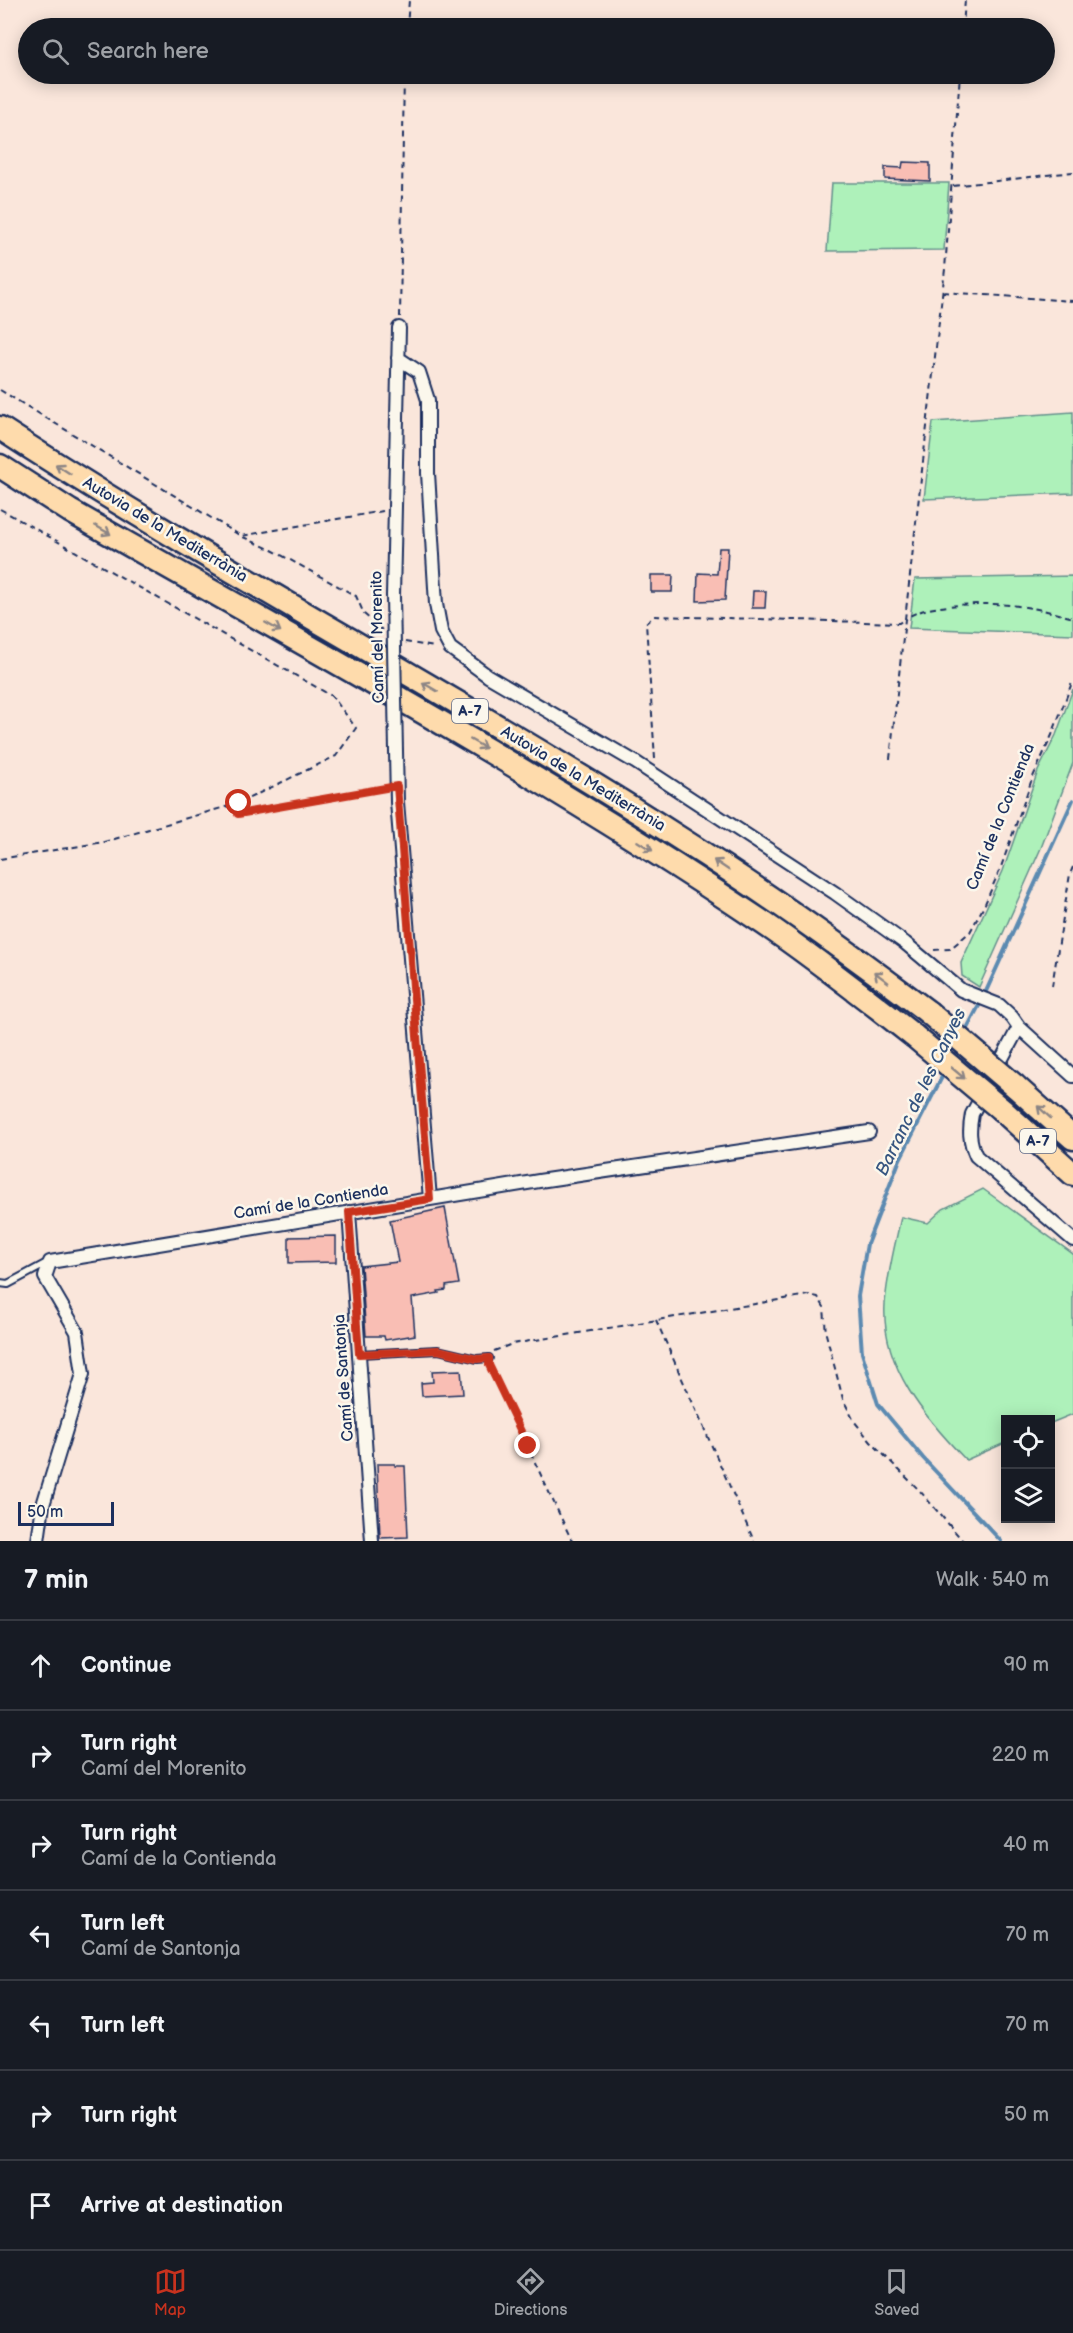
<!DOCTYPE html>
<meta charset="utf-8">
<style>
:root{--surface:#171b24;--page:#242831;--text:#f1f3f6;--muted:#9ea1a6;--line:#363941;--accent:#c8321e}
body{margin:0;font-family:"Balsamiq Sans",sans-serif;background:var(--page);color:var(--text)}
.controls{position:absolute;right:18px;bottom:18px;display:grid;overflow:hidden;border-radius:0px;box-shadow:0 3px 15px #0003}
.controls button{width:54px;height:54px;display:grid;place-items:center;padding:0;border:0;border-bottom:2px solid var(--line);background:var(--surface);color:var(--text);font:30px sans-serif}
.scale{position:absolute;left:18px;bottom:15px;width:96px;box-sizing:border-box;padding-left:6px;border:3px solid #1b2f5e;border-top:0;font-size:16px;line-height:21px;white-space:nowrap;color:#1b2f5e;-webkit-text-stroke:4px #fbf7ec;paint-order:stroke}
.stop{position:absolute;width:18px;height:18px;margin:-14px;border:4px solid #c8321e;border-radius:50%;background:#fff}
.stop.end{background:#c8321e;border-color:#fff;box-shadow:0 2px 6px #0008}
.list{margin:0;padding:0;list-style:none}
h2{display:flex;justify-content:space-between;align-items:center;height:78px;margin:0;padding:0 24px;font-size:26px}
h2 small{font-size:20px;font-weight:400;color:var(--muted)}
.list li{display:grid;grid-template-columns:39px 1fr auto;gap:18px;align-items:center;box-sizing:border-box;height:90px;padding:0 24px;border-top:2px solid var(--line)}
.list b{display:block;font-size:22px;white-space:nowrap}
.list p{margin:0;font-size:20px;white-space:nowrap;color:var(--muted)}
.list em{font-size:20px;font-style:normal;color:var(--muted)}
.icon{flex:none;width:33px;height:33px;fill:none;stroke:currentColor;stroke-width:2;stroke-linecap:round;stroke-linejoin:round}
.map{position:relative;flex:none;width:1073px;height:1541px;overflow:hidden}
.search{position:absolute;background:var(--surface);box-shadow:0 3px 15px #0003;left:18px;right:18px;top:18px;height:66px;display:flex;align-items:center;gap:15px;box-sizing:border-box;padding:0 21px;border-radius:33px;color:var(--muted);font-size:22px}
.sheet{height:708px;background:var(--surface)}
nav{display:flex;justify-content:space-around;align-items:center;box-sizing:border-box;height:84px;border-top:2px solid var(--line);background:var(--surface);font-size:16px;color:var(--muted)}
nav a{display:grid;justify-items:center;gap:3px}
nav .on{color:var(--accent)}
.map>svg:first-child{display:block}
.green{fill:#aef1ba;stroke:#64908c;stroke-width:1.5}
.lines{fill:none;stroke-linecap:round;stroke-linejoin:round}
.stream{stroke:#5c8ab1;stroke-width:4}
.building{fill:#f9beb4;stroke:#1b2f5e;stroke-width:1.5}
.service-casing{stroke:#1b2f5e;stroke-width:10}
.minor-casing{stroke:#1b2f5e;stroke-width:16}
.motorway-casing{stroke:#1b2f5e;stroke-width:27}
.path{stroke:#1b2f5e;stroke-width:2;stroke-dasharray:6 4.5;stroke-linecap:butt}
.service{stroke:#fbf7ec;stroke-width:6}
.minor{stroke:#fbf7ec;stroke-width:12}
.motorway{stroke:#fedbac;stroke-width:22}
.minor-bridge-casing{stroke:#1b2f5e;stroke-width:16;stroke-linecap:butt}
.motorway-bridge-casing{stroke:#1b2f5e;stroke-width:27;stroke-linecap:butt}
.minor-bridge{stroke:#fbf7ec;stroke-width:12}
.motorway-bridge{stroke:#fedbac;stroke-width:22}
.oneway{stroke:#8c8585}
.route{stroke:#c8321e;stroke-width:8}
.labels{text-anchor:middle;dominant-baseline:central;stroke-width:5;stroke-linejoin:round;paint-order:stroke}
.shield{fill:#fbf7ec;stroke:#5e6b89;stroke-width:1.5}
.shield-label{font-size:15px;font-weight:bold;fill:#1b2f5e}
.street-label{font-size:16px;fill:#1b2f5e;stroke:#fbf7ec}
.water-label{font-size:18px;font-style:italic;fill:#365580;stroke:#fbf7ec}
</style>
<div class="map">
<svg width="1073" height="1541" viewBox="0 0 1073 1541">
<rect width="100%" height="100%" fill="#fae6db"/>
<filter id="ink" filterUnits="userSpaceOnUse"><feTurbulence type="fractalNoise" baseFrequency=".0167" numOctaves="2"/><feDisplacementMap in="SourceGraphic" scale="12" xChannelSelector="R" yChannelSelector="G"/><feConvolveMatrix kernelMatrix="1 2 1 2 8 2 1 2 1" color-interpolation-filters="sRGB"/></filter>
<g filter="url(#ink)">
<path class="green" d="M832 183H949L944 250 827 251Z
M1073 412V493L924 499 933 422Z
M1073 576V634L909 628 915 579Z
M1073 689V763L1041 848 979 987 962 976 961 963 1003 871 1038 771 1056 735Z
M983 1189 1073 1254V1414L1051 1423 1050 1420H1006L1005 1443 966 1460C925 1418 881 1366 885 1304 887 1275 895 1245 901 1217L928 1223 943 1209Z"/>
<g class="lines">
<path class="stream" d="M964 1034 983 998 1073 800
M944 1073 900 1159 867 1244 858 1296 862 1353 878 1404 923 1458 1001 1541"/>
</g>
<path class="building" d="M903 162 930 163V181L885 179V167L902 168Z
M719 548H728L725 600 697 601 698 573 717 574Z
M651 575H673L672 592H651Z
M753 591H766L765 608H752Z
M445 1208 459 1284 446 1286V1290L438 1291 439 1293 412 1298 415 1335 385 1340 384 1336H366L361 1266 398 1262 390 1220Z
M336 1236V1262L289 1263V1237Z
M461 1370 463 1394 422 1396 421 1383 433 1382 432 1371Z
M377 1464H395V1466H405L408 1537 380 1538Z"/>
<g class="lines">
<defs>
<path id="service" d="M0 1283 8 1284 49 1262
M359 1354 438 1350 477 1359 489 1358"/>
<path id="minor" d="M398 358 419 372 428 400V473L436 604 441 631 450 648 488 676 635 762 835 893 905 943 961 990 999 1005 1012 1017 1019 1027 1073 1076
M393 596 399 328
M396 751 397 802 430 1199
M1019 1027 972 1114C969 1130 969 1141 976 1156L1073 1240
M349 1212 372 1541
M38 1541 43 1505 83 1374 77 1332 45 1277 50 1262 539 1181 869 1132"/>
<path id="motorway" d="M0 428C223 573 460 697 684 841 768 894 849 952 928 1012
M0 466 70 511C303 644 539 772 762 922 814 957 864 997 914 1036
M1015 1086 1073 1138
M1002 1110 1073 1174"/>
</defs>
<use href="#service" class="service-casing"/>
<use href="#minor" class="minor-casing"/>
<use href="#motorway" class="motorway-casing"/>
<path class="path" d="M407 28 409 0
M963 28 965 0
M953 186 1073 172
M943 292 1073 301
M400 317 404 74
M0 390 241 536 383 511
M0 509 332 696 356 728 336 756 239 803 238 814 385 788
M243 537 272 550 356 596 364 614 382 630
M405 642 435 647
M655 759 646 623 654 616 899 623 905 619 945 269 960 74
M890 759 905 619C918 610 932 608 949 606 993 601 1030 605 1073 618
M0 859 104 842 239 803
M934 950 950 949 970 932 984 906 1001 867 1032 779 1052 735 1073 680
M1052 986 1070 874 1073 867
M656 1320 754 1541
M494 1351 512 1344 809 1295 818 1297 824 1307 826 1334 843 1399 854 1421 871 1442 920 1491 963 1541
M490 1367 572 1541"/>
<use href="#service" class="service"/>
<use href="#minor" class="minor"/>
<use href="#motorway" class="motorway"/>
<defs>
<path id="minor-bridge" d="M393 596 396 751"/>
<path id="motorway-bridge" d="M928 1012 1015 1086
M914 1036 1002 1110"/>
</defs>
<use href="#minor-bridge" class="minor-bridge-casing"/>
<use href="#motorway-bridge" class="motorway-bridge-casing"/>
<use href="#minor-bridge" class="minor-bridge"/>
<use href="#motorway-bridge" class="motorway-bridge"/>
</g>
<defs><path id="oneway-shaft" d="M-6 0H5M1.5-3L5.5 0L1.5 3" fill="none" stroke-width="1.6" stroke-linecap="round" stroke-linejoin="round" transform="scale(1.5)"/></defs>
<g class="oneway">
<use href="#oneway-shaft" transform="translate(63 469) rotate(-147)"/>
<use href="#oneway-shaft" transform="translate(103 530) rotate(30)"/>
<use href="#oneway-shaft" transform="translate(273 627) rotate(30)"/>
<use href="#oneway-shaft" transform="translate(430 687) rotate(-150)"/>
<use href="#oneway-shaft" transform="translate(478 744) rotate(30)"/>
<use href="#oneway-shaft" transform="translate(645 846) rotate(32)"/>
<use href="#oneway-shaft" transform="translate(721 865) rotate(-146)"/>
<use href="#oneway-shaft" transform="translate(881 977) rotate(-143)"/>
<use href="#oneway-shaft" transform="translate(958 1073) rotate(40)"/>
<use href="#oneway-shaft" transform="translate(1044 1112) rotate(-138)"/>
</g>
</g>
<g class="lines" filter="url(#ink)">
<path class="route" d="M239 803 238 814 397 786 430 1199 349 1212 359 1354 438 1350 477 1359 489 1358V1365L528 1446"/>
</g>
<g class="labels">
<g class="shield">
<rect x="452" y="699" width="36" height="24" rx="4.5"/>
<rect x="1020" y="1129" width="36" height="24" rx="4.5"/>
</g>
<g class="shield-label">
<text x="470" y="711">A-7</text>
<text x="1038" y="1141">A-7</text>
</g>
<g class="street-label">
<text transform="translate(165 530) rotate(31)">Autovia de la Mediterrània</text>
<text transform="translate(378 637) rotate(-91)">Camí del Morenito</text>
<text transform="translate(583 779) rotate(31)">Autovia de la Mediterrània</text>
<text transform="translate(1001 817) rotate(-68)">Camí de la Contienda</text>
<text transform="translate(311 1202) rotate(-9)">Camí de la Contienda</text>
<text transform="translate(344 1378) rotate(-94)">Camí de Santonja</text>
</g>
<g class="water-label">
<text transform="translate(921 1092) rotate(-64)">Barranc de les Canyes</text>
</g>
</g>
</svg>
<div class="controls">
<button><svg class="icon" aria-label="locate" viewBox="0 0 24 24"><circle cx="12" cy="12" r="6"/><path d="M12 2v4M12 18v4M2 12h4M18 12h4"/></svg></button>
<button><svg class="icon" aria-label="layers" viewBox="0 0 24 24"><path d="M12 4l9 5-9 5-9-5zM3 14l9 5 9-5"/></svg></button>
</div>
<div class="scale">50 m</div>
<div class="stop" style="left:239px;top:803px"></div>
<div class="stop end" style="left:528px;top:1446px"></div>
<div class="search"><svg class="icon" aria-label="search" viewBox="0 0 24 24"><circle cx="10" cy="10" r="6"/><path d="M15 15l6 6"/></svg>Search here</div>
</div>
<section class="sheet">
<h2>7 min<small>Walk · 540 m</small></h2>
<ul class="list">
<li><svg class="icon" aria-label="ahead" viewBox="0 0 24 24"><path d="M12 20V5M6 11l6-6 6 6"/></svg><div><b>Continue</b></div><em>90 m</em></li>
<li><svg class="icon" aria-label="right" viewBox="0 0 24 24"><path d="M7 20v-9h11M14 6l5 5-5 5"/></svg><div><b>Turn right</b><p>Camí del Morenito</p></div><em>220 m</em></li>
<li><svg class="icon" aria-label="right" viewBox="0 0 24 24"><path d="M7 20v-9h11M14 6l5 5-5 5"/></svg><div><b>Turn right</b><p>Camí de la Contienda</p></div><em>40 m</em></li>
<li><svg class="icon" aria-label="left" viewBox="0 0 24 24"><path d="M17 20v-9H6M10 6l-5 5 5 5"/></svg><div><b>Turn left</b><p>Camí de Santonja</p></div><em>70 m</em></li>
<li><svg class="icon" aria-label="left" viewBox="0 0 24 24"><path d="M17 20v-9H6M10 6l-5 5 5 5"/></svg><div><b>Turn left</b></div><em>70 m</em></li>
<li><svg class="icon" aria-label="right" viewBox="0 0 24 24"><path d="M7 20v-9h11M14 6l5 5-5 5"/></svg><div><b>Turn right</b></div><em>50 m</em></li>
<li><svg class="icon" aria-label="arrive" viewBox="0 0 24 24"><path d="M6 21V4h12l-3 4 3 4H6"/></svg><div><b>Arrive at destination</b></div></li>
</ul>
</section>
<nav>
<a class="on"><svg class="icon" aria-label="map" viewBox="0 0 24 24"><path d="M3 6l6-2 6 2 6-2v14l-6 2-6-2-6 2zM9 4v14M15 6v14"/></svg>Map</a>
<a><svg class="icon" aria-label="directions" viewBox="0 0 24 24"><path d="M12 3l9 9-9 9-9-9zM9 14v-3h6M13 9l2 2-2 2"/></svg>Directions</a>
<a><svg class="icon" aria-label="saved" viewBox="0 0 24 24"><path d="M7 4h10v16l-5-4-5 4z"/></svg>Saved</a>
</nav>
